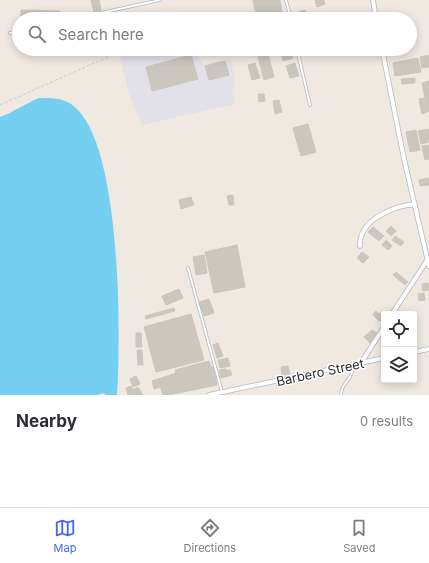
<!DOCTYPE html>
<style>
:root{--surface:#fff;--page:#f7f7f7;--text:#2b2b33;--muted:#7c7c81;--line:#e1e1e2;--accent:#4264fb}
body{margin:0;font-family:Inter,sans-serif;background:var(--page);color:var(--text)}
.controls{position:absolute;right:12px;bottom:12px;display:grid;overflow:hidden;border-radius:4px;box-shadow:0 2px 10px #0003}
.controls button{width:36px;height:36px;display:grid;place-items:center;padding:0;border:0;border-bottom:1px solid var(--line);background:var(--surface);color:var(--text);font:20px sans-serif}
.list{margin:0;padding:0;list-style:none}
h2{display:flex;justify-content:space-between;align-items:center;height:52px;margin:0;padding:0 16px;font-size:17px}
h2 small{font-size:13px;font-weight:400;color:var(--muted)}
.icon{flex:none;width:22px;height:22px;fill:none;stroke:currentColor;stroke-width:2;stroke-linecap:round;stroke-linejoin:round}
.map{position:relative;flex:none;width:429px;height:395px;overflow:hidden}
.search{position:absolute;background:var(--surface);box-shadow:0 2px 10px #0003;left:12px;right:12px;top:12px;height:44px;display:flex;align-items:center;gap:10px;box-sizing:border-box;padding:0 14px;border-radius:22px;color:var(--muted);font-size:15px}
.sheet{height:112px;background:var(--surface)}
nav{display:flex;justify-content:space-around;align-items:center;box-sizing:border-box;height:56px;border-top:1px solid var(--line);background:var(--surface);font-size:11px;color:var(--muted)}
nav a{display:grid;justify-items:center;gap:2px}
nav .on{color:var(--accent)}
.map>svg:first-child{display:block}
.industrial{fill:#e3e1e8}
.water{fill:#75cff0}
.building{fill:#cbc7bf;stroke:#cbc5ba}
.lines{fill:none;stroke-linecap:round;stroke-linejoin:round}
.lane-casing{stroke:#b4b7c1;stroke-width:3.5}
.street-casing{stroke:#b4b7c1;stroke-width:5.5}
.path{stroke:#c9c9c9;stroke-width:1;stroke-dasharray:3 2;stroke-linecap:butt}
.lane{stroke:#fff;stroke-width:2}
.street{stroke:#fff;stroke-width:4}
.labels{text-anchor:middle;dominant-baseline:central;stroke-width:3;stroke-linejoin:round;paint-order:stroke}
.street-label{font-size:13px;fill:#2e2e2e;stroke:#fff}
</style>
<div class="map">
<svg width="429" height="395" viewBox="0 0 429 395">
<rect width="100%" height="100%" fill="#efe9e1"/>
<path class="industrial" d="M132 49H157L160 55 192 49 203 64 231 59 235 80 232 92 235 104 142 125 130 97 119 55Z"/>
<path class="water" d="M39 98C55 98 67 98 78 110 121 155 121 333 117 395H106L103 393 98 395H0V117C14 112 26 103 39 98Z"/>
<path class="building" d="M91 0H99L101 10 94 12Z
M253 0H280L283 19H257Z
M315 0H324L325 4 317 7Z
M21 10 60 11V19L21 18Z
M305 10 307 14 296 17 295 13Z
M280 49H291L293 58 283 61Z
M268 54 274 77 264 80 258 57Z
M191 55 198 79 152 91 146 67Z
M429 55V67L422 68 420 57Z
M418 58 421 72 395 76 393 63Z
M225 61 229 75 209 80 205 66Z
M255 63 260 78 252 80 248 65Z
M295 63 299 76 290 78 286 66Z
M415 78V83L402 84 401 79Z
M429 81V111L428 112 422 83Z
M258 94H264L265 101 259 102Z
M424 98 427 112 422 114 419 99Z
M279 100 282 112 275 114 273 101Z
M308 124 316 152 301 156 293 128Z
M429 129V142L421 144 418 131Z
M416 130 420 150 410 152 406 132Z
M429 145V159L425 160 422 146Z
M429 178V185L420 186 419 180Z
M233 195 234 205H229L227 196Z
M191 197 194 205 181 209 179 200Z
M391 226 396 231 391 236 386 231Z
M373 227 384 236 379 241 368 232Z
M395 236 404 242 401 246 392 240Z
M386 240 392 246 388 250 382 245Z
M237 245 245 287 214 293 205 252Z
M362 252 369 257 363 263 357 258Z
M204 255 207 273 196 275 193 257Z
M396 272 408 282 405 285 393 275Z
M428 283 429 290 423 291 422 284Z
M179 289 183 298 166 305 162 296Z
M424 293 425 300 419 301 418 294Z
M209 299 214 313 204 316 199 302Z
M174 308 175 311 146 319 145 316Z
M376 311 377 313H379L384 316 382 320 379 321 374 316 373 314Z
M191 314 204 360 156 372 144 327Z
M372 330 377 333 370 343 364 337Z
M136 333H141L142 347H136Z
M218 343 223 356 217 358 213 345Z
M137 350H142L143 365H138Z
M228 358 230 366 220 368 218 360Z
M209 361 211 367H213L217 385 169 395H163L158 379 176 373 175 370Z
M288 366 290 374 282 375 281 367Z
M226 369V371L230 370 232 375 221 378 219 370Z
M136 376 140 384 133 387 130 379Z
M157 379 160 387 154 389 152 381Z
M131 386 133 390 138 387 143 395H128L126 388Z"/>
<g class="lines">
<defs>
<path id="lane" d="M286 0 291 19
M73 19 160 0
M10 33 19 31
M297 49 310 105
M188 268 222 392
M341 395C341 382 354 380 353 364"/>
<path id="street" d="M373 0 376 19
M382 49 404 159 429 266
M360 246C359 220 393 206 415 204
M392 314 428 259
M414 352 429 349
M361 363 384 327
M209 395 384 358"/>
</defs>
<use href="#lane" class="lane-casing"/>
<use href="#street" class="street-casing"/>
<path class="path" d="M0 105 110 56"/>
<use href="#lane" class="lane"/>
<use href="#street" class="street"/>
</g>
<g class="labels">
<g class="street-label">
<text transform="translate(320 372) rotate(-12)">Barbero Street</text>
</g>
</g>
</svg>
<div class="controls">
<button><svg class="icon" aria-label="locate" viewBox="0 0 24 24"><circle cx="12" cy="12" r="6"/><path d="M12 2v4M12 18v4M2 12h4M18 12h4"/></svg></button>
<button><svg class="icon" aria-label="layers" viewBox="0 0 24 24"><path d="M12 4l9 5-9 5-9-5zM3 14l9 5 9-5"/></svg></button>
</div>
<div class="search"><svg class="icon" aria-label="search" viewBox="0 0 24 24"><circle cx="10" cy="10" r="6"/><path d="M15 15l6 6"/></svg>Search here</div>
</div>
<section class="sheet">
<h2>Nearby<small>0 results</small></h2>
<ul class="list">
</ul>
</section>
<nav>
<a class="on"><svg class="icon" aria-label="map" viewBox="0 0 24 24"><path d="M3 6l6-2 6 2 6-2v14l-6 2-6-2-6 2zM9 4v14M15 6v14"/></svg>Map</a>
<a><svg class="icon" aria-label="directions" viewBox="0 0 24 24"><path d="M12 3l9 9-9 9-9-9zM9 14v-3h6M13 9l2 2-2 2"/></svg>Directions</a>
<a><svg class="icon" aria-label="saved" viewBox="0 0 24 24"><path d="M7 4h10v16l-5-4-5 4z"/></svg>Saved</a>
</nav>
